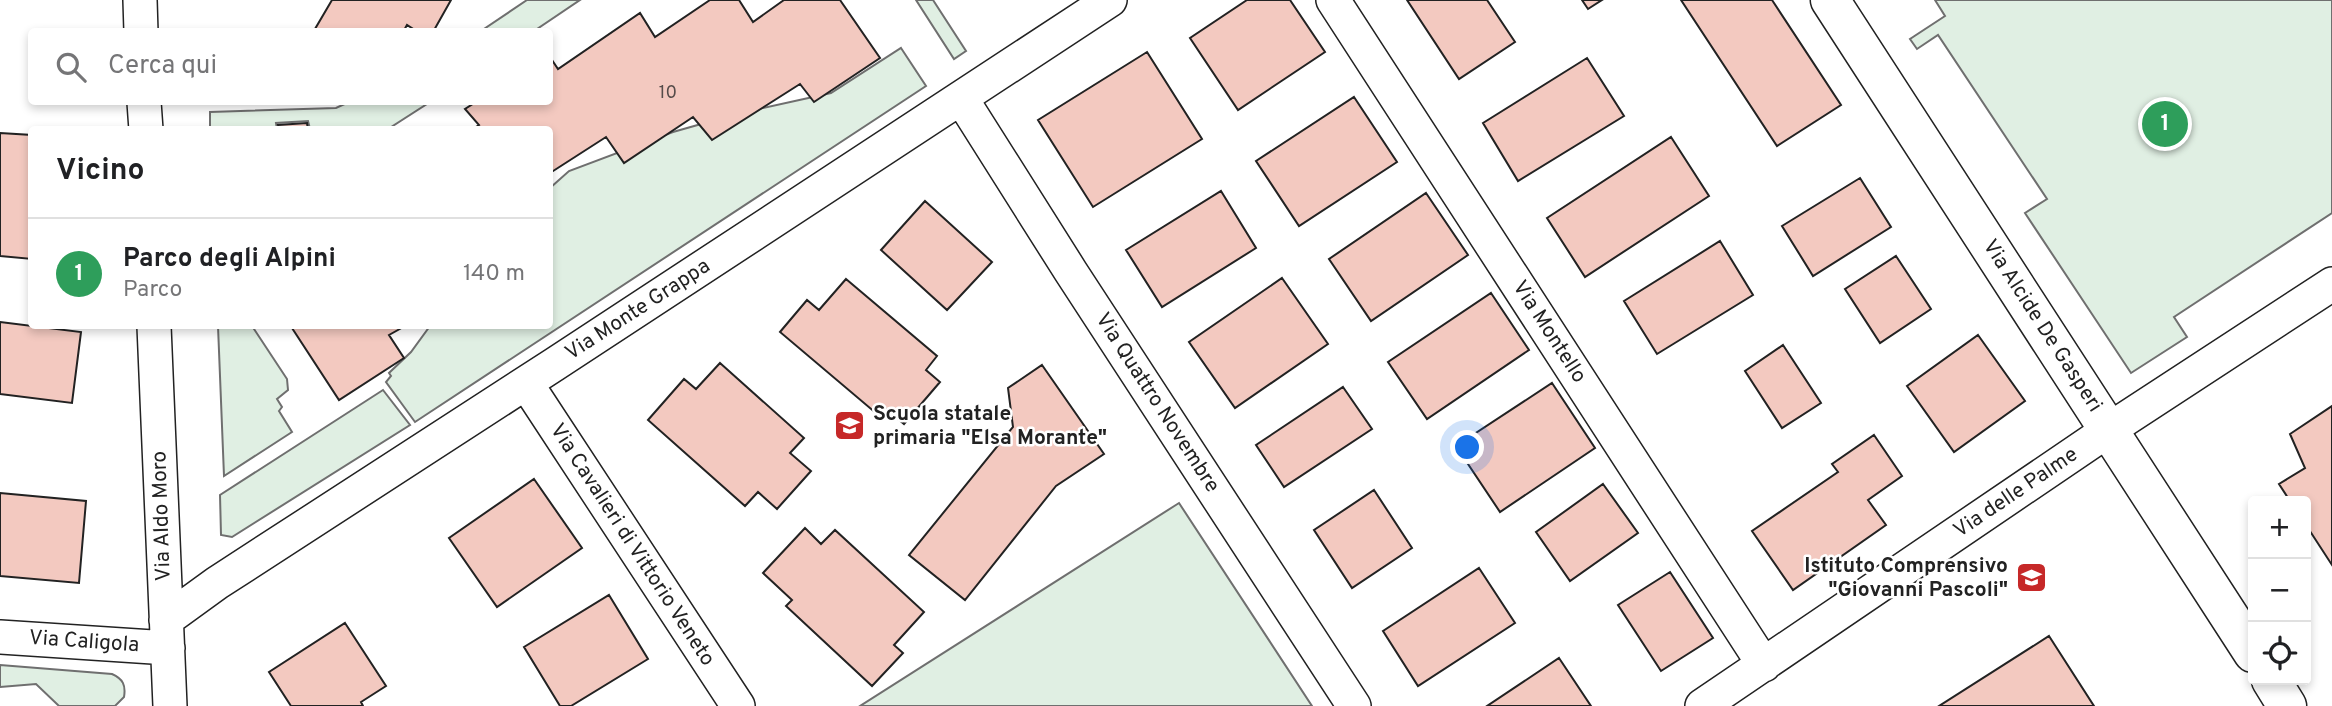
<!DOCTYPE html>
<html lang="it">
<meta charset="utf-8">
<style>
:root{--surface:#fff;--page:#f2f2f2;--text:#202124;--muted:#757577;--line:#e0e0e0;--accent:#d93025}
body{margin:0;font-family:Overpass,sans-serif;background:var(--page);color:var(--text)}
.controls{position:absolute;right:21px;bottom:21px;display:grid;overflow:hidden;border-radius:7px;box-shadow:0 4px 10px #0003}
.controls button{width:63px;height:63px;display:grid;place-items:center;padding:0;border:0;border-bottom:2px solid var(--line);background:var(--surface);color:var(--text);font:35px sans-serif}
.you{position:absolute;left:1468px;top:448px;width:24px;height:24px;margin:-18px;border:5px solid #fff;border-radius:50%;background:#1a73e8;box-shadow:0 0 0 10px #1a73e833}
.badge{display:grid;place-items:center;width:46px;height:46px;border-radius:50%;background:var(--accent);color:#fff;font-size:23px;font-weight:700}
.pin{position:absolute;translate:-50% -50%;border:4px solid #fff;box-shadow:0 2px 7px #0006}
.list{margin:0;padding:0;list-style:none}
h2{display:flex;justify-content:space-between;align-items:center;height:91px;margin:0;padding:0 28px;font-size:30px}
h2 small{font-size:23px;font-weight:400;color:var(--muted)}
.list li{display:grid;grid-template-columns:46px 1fr auto;gap:21px;align-items:center;box-sizing:border-box;height:112px;padding:0 28px;border-top:2px solid var(--line)}
.list b{display:block;font-size:26px;white-space:nowrap}
.list p{margin:0;font-size:23px;white-space:nowrap;color:var(--muted)}
.list em{font-size:23px;font-style:normal;color:var(--muted)}
.icon{flex:none;width:38px;height:38px;fill:none;stroke:currentColor;stroke-width:2;stroke-linecap:round;stroke-linejoin:round}
.map{position:relative;flex:none;width:2332px;height:706px;overflow:hidden}
.search{position:absolute;background:var(--surface);box-shadow:0 4px 10px #0003;left:28px;top:28px;width:525px;height:77px;display:flex;align-items:center;gap:18px;box-sizing:border-box;padding:0 24px;border-radius:7px;color:var(--muted);font-size:26px}
.panel{position:absolute;background:var(--surface);box-shadow:0 4px 10px #0003;left:28px;top:126px;width:525px;height:203px;border-radius:7px}
.map>svg:first-child{display:block}
.green{fill:#e0efe3;stroke:#6f6f6f;stroke-width:2}
.building{fill:#f3c9c0;stroke:#222;stroke-width:2}
.lines{fill:none;stroke-linecap:round;stroke-linejoin:round}
.minor-casing{stroke:#222;stroke-width:36}
.tertiary-casing{stroke:#222;stroke-width:41}
.minor{stroke:#fff;stroke-width:33}
.tertiary{stroke:#fff;stroke-width:38}
.labels{text-anchor:middle;dominant-baseline:central;stroke-width:5;stroke-linejoin:round;paint-order:stroke}
.number-label{font-size:18px;fill:#564c4a}
.street-label{font-size:21px;fill:#222;stroke:#fff}
.poi-label{font-size:21px;font-weight:bold;fill:#222;stroke:#fff;text-anchor:start}
</style>
<div class="map">
<svg width="2332" height="706" viewBox="0 0 2332 706">
<rect width="100%" height="100%" fill="#fff"/>
<path class="green" d="M527 0H580L534 31H481Z
M916 0H933L966 51 954 59Z
M1935 0H2332V213L2174 317 2187 337 2131 373 2025 213 2047 199 1938 35 1917 49 1910 39 1945 16Z
M901 48 926 86 415 422 386 382 391 376 389 373 411 352 430 326H550V188L569 171 673 132 740 113 831 93Z
M349 102H430L388 129H310L308 121 276 123 277 129H210V112L336 108Z
M218 326H252L287 379 288 390 277 399 282 407 279 411 292 432 224 476Z
M383 390 410 425 232 537 221 535 220 495Z
M1179 503 1312 706H860Z
M0 665 112 674C123 679 126 685 124 697L115 706H59L36 684 0 687Z"/>
<path class="building" d="M332 0H451L433 32H418L407 25 403 32H320L315 29Z
M710 0H739L753 22 784 0H840L880 58 814 102 800 84 712 140 693 117 624 163 606 137 550 173V130H471L479 125 465 109 476 102H550V57L558 69 640 13 655 37Z
M1247 0H1290L1325 52 1238 110 1190 38Z
M1407 0H1487L1515 42 1459 79Z
M1582 0H1602L1588 9Z
M1681 0H1772L1841 105 1777 146Z
M1147 52 1202 139 1093 207 1038 120Z
M1587 58 1624 116 1518 181 1483 123Z
M1354 97 1397 162 1299 226 1256 161Z
M307 123 308 130H279L278 125Z
M0 133 32 135V259L0 256Z
M1671 137 1709 196 1585 277 1547 218Z
M1860 178 1891 227 1813 276 1782 226Z
M1221 191 1256 248 1162 307 1126 250Z
M1426 193 1468 255 1371 321 1329 259Z
M925 201 992 262 947 310 881 250Z
M1720 241 1753 295 1657 354 1624 301Z
M1896 256 1931 309 1880 343 1845 289Z
M1282 278 1328 344 1235 408 1189 342Z
M846 279 937 356 926 370 940 382 904 424 884 407 877 414 780 332 807 300 819 310Z
M1491 293 1529 350 1427 419 1388 362Z
M0 322 81 332 72 403 0 394Z
M297 326H405L389 335 404 358 339 400 292 328Z
M1978 335 2025 401 1954 452 1907 386Z
M1783 345 1821 403 1782 428 1745 371Z
M720 363 804 438 790 453 811 471 777 509 758 492 745 506 648 420 684 379 696 389Z
M1042 365 1104 454 1056 486 965 600 909 555 1013 427 1008 388Z
M1552 383 1595 448 1500 512 1456 446Z
M1343 387 1372 429 1284 487 1256 445Z
M2332 406V565L2306 525V501H2290L2279 484 2305 468 2290 434Z
M1874 435 1902 476 1868 500 1886 525 1793 590 1752 531 1838 472 1832 464Z
M534 479 582 548 497 607 449 538Z
M1603 484 1638 533 1570 581 1536 532Z
M1374 490 1412 548 1352 588 1314 530Z
M0 493 86 501 79 583 0 576Z
M805 528 821 544 835 530 924 612 894 645 903 653 872 686 786 606 792 600 763 573Z
M1479 568 1515 623 1418 686 1383 631Z
M1670 572 1713 638 1661 671 1618 605Z
M609 595 648 659 571 706H560L524 647Z
M345 623 386 686 361 702 363 706H291L269 672Z
M2049 636 2094 706H1939Z
M1559 658 1591 706H1487Z"/>
<g class="lines">
<defs>
<path id="minor" d="M140 0 141 32
M1333 0 1764 665
M961 98 1071 272 1354 706
M144 102 146 130
M154 326 170 706
M526 383 738 706
M166 620 217 583 555 364 1110 0
M0 637 168 648
M1702 706 2110 429 2332 284"/>
<path id="tertiary" d="M1830 0 2253 653
M2271 680 2287 706"/>
</defs>
<use href="#minor" class="minor-casing"/>
<use href="#tertiary" class="tertiary-casing"/>
<use href="#minor" class="minor"/>
<use href="#tertiary" class="tertiary"/>
</g>
<defs>
<symbol id="school-square" viewBox="-11 -11 22 22"><rect x="-9" y="-9" width="18" height="18" rx="4" fill="#c62828" stroke="#fff"/><path d="M0-5L7-2L0 1L-7-2ZM-4 1L0 2.5L4 1V4Q0 6-4 4Z" fill="#fff"/></symbol>
</defs>
<g fill-rule="evenodd">
<use href="#school-square" x="832" y="408" width="35" height="35"/>
<use href="#school-square" x="2014" y="560" width="35" height="35"/>
</g>
<g class="labels">
<g class="number-label">
<text x="668" y="93">10</text>
</g>
<g class="street-label">
<text transform="translate(638 310) rotate(-33)">Via Monte Grappa</text>
<text transform="translate(2042 326) rotate(57)">Via Alcide De Gasperi</text>
<text transform="translate(1549 332) rotate(57)">Via Montello</text>
<text transform="translate(1157 403) rotate(57)">Via Quattro Novembre</text>
<text transform="translate(2016 493) rotate(-34)">Via delle Palme</text>
<text transform="translate(162 516) rotate(-92)">Via Aldo Moro</text>
<text transform="translate(632 545) rotate(57)">Via Cavalieri di Vittorio Veneto</text>
<text transform="translate(84 642) rotate(4)">Via Caligola</text>
</g>
<g class="poi-label">
<text x="873" y="414">Scuola statale<tspan x="873" dy="24">primaria "Elsa Morante"</tspan></text>
<text x="2008" y="566" text-anchor="end">Istituto Comprensivo<tspan x="2008" dy="24">"Giovanni Pascoli"</tspan></text>
</g>
</g>
</svg>
<div class="controls">
<button>+</button>
<button>−</button>
<button><svg class="icon" aria-label="locate" viewBox="0 0 24 24"><circle cx="12" cy="12" r="6"/><path d="M12 2v4M12 18v4M2 12h4M18 12h4"/></svg></button>
</div>
<div class="you"></div>
<div class="pin badge" style="left:2165px;top:124px;background:#2e9e5b">1</div>
<div class="search"><svg class="icon" aria-label="search" viewBox="0 0 24 24"><circle cx="10" cy="10" r="6"/><path d="M15 15l6 6"/></svg>Cerca qui</div>
<section class="panel">
<h2>Vicino<small></small></h2>
<ul class="list">
<li><span class="badge" style="background:#2e9e5b">1</span><div><b>Parco degli Alpini</b><p>Parco</p></div><em>140 m</em></li>
</ul>
</section>
</div>
